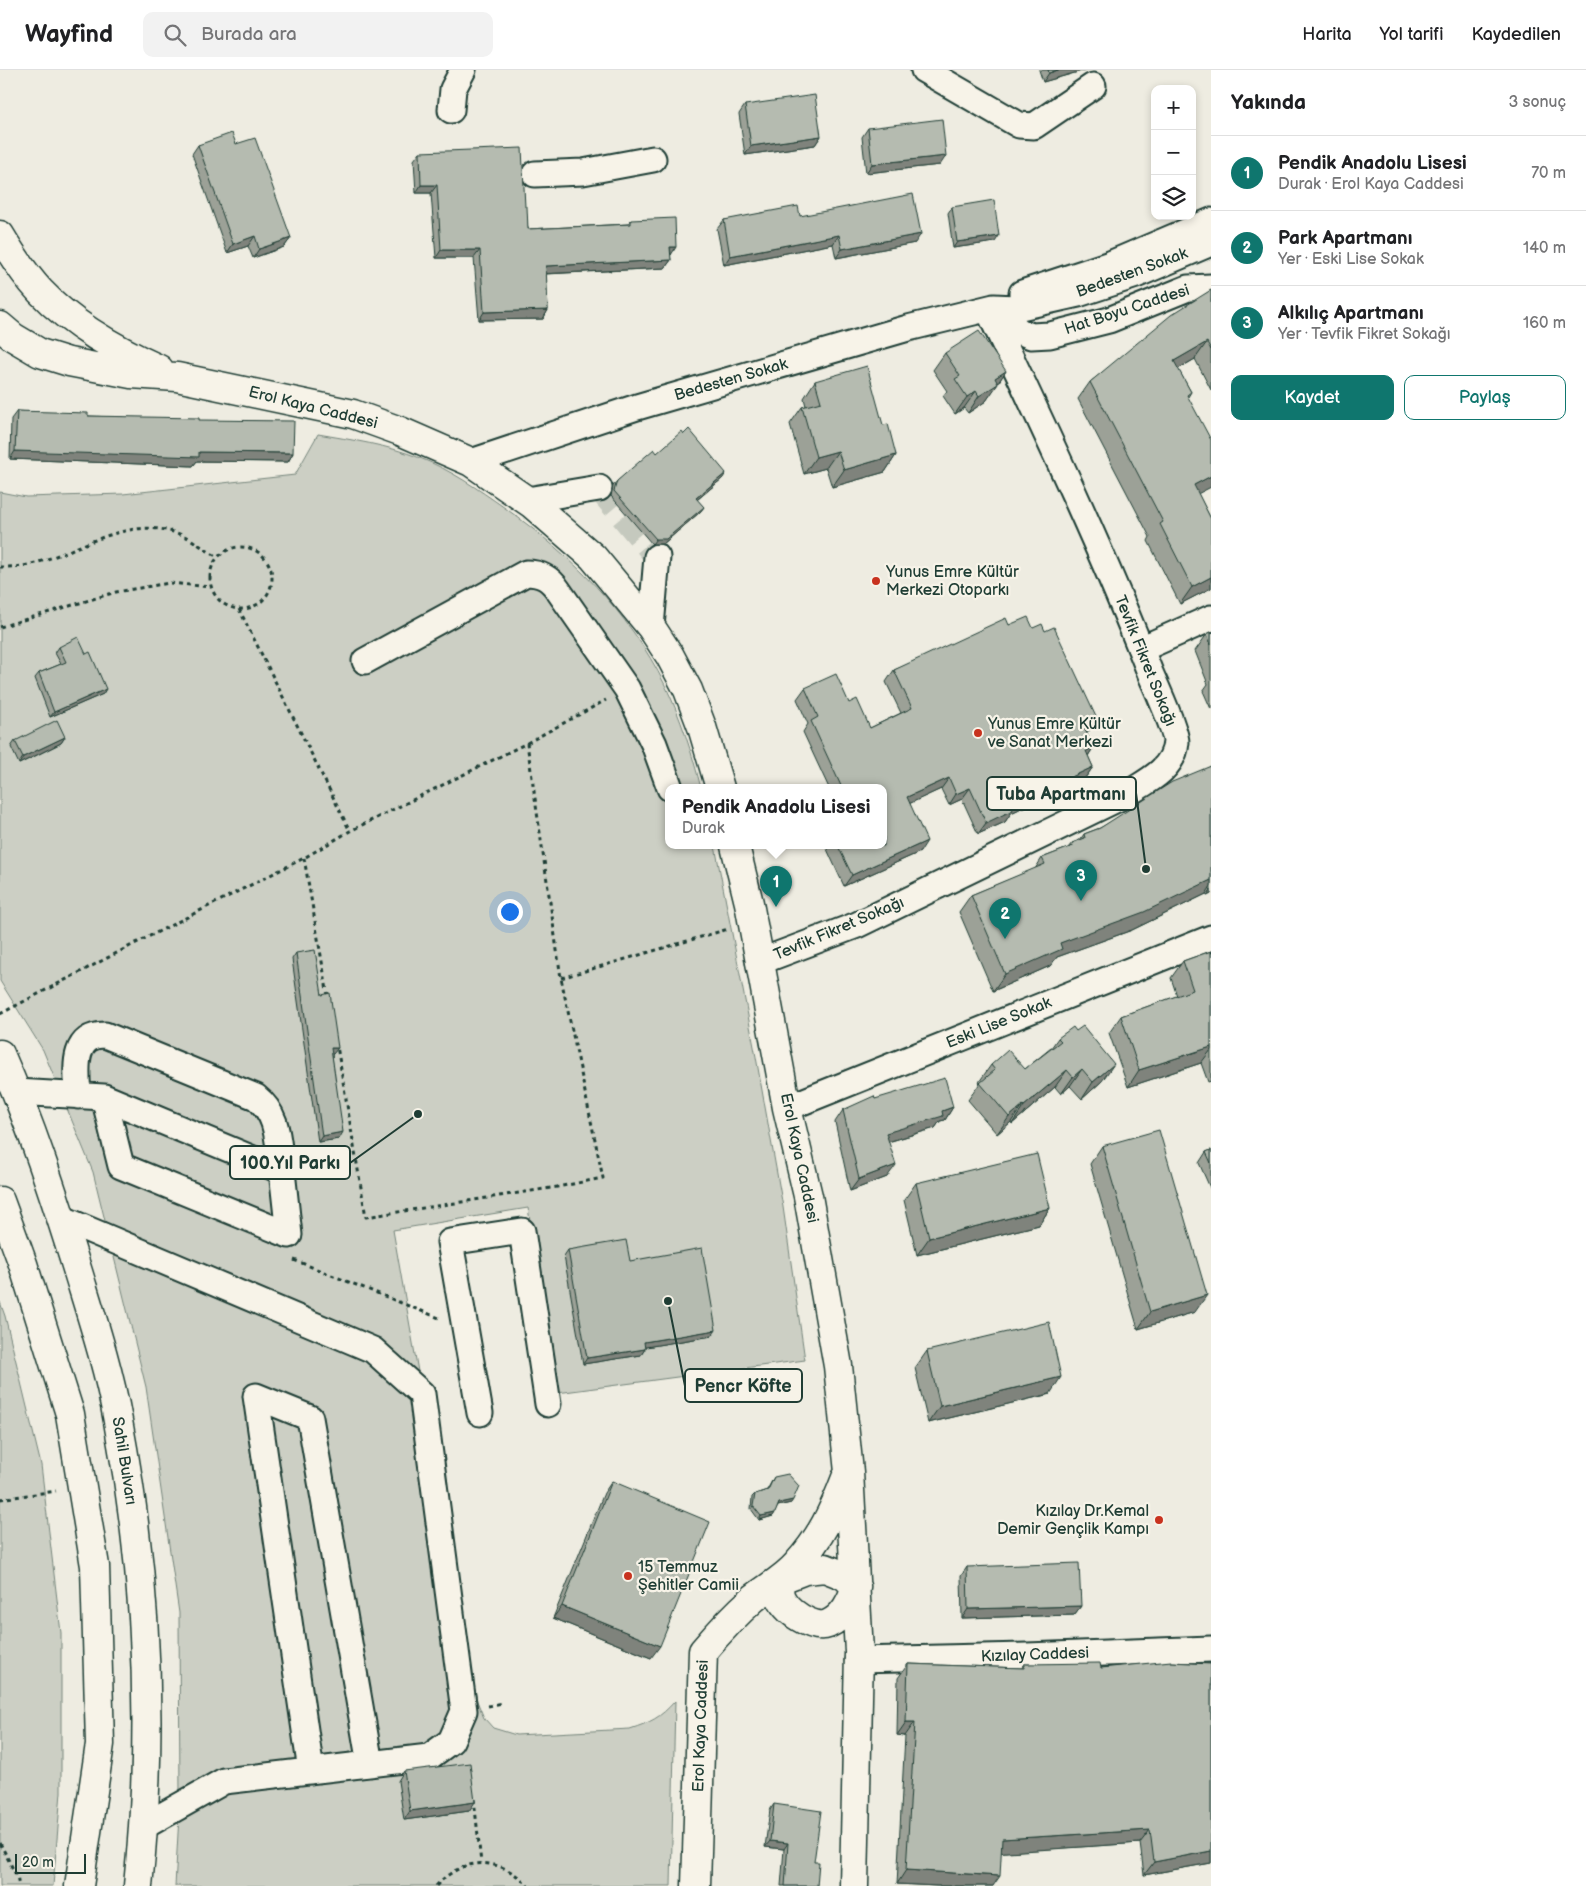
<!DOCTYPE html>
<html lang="tr">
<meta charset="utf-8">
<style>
:root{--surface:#fff;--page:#f2f2f2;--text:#202124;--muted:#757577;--line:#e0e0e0;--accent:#0f766e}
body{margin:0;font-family:"Balsamiq Sans",sans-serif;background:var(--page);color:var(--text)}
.controls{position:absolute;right:15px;top:15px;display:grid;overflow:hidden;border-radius:10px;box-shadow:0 2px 8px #0003}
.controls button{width:45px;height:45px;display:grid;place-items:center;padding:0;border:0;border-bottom:1px solid var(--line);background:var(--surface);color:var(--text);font:25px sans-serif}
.scale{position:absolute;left:15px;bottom:12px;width:71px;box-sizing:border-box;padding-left:5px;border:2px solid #1f3d34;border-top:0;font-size:14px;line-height:18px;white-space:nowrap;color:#1f3d34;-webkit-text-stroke:4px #f7f3e8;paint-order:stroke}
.you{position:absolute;left:509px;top:841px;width:18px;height:18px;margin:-12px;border:4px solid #fff;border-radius:50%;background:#1a73e8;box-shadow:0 0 0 8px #1a73e833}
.badge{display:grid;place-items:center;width:32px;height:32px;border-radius:50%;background:var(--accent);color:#fff;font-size:16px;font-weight:700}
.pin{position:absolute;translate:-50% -41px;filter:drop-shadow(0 1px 2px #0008)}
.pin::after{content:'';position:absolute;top:26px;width:18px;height:15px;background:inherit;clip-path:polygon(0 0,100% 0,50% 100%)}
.popup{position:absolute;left:665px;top:714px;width:222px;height:65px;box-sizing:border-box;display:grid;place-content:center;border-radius:10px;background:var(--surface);filter:drop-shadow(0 1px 4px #0005);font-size:16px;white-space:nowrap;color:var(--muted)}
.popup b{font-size:19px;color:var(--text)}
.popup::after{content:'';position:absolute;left:50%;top:100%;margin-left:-10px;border:10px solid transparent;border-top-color:var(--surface)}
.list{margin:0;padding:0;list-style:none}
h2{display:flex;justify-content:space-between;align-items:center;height:65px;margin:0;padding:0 20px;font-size:21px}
h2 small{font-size:16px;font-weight:400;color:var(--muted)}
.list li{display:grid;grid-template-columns:32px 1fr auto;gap:15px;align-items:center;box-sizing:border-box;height:75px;padding:0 20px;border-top:1px solid var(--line)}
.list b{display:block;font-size:19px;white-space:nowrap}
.list p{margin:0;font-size:16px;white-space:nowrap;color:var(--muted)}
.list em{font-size:16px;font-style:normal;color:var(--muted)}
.actions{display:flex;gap:10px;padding:15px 20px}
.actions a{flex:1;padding:11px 0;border:1px solid var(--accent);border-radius:10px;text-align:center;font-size:18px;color:var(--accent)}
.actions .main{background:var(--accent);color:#fff}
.icon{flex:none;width:28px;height:28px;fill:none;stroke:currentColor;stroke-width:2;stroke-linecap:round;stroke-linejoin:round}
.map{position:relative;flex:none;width:1211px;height:1816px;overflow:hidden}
header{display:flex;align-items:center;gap:30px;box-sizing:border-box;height:70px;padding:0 25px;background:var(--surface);border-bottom:1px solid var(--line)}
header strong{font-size:24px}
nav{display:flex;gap:28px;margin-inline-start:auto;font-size:18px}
.search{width:350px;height:45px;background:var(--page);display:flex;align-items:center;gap:12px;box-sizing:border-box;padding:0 18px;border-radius:10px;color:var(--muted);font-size:19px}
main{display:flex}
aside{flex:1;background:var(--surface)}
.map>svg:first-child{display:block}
.green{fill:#cccfc4;stroke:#76867c}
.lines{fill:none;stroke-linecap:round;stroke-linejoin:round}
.minor-tunnel{stroke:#c5c9be;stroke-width:25;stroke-dasharray:25 12;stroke-linecap:butt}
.minor-casing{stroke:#1f3d34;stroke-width:29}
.major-casing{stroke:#1f3d34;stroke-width:31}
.highway-casing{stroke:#1f3d34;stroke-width:31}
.path{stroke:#1f3d34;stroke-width:3;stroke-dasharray:4 4;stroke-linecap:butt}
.minor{stroke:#f7f3e8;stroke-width:25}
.major{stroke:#f7f3e8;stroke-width:28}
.highway{stroke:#f7f3e8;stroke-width:28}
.wall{fill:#9ca197;stroke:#1f3d34}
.shaded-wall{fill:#7f837b;stroke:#1f3d34}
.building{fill:#b5bbb0;stroke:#1f3d34}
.poi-dot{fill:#c8321e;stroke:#f7f3e8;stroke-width:2}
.labels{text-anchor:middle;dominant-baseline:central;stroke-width:4.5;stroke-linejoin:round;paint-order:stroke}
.street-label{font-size:16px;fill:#1f3d34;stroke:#f7f3e8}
.poi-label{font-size:16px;fill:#1f3d34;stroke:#f7f3e8;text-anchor:start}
.leader{fill:none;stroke:#1f3d34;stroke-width:2}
.callout-dot{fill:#1f3d34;stroke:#f7f3e8;stroke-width:2}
.callout{fill:#f7f3e8;stroke:#1f3d34;stroke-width:2}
.callout-label{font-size:18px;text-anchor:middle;font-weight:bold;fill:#1f3d34}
</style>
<header>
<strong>Wayfind</strong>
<div class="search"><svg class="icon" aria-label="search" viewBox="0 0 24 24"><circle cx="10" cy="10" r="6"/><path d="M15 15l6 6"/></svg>Burada ara</div>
<nav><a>Harita</a><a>Yol tarifi</a><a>Kaydedilen</a></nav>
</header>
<main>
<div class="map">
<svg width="1211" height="1816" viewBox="0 0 1211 1816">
<rect width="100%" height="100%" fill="#eeece1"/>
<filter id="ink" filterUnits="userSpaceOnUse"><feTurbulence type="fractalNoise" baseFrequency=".02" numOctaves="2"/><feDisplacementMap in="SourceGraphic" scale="10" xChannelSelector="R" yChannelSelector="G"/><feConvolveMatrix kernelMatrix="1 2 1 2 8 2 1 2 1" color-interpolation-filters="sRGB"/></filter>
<g filter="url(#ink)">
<path class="green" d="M318 364C352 370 388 375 420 388 451 400 478 419 505 438 570 484 629 542 665 615 681 648 692 683 701 718H668V776H715L756 987 783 1137 805 1290 557 1323 528 1138 393 1160 469 1590 477 1631 484 1648 493 1658 516 1665 630 1659C651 1652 660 1648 675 1631L671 1816H175L180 1729 179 1543 146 1317 93 1102 43 980 0 911V422L26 427 123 424 295 405Z
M0 1232 5 1246 41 1395 61 1563V1722L53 1816H0Z"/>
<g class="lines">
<path class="minor-tunnel" d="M599 418 657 487"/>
<defs>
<path id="minor" d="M924 0 1019 55 1034 56 1093 16
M451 40 453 19 463 0
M535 104 583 102 653 89
M1022 223 1110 194 1211 151
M994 237 1019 261 1031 266 1050 265 1109 250 1188 218 1211 217
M471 392 637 337 908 258 994 237 1016 238 1078 224 1136 205 1211 173
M527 430 599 418
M651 557 657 487
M1141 579 1211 548
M365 591 526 503C541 503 550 508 558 520L627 619 654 674 670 718
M759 892 857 855 1127 724C1148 711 1174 699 1176 672 1177 664 1156 616 1151 605 1102 480 1045 360 988 239
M16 1022 104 1027 282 1101 289 1165 121 1096 104 1027
M78 1026C77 1002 70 965 105 965L256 1027C280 1046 277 1072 282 1101
M787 1038 1211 868
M61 1148 373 1280 422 1324 464 1641 451 1671 429 1687 224 1711 144 1756
M480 1343 450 1172 522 1161 548 1334
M858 1590 1027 1586 1211 1579
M311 1701 256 1326 310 1348 370 1694"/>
<path id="major" d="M0 165C12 185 24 204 40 221 73 256 117 280 159 299
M0 256 13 267 40 283 69 292 131 304 177 307 353 344 400 361 471 392 532 434 593 487 651 557 670 586 688 620 702 657 720 718
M735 776 749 833 787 1038 808 1126 838 1296 849 1402 859 1582 854 1816
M825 1498 845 1506 856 1517C851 1531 844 1547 828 1554 813 1560 785 1541 780 1526 779 1521 779 1515 779 1510L805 1500Z
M696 1816 703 1581C719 1562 736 1544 754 1528 768 1517 785 1508 797 1494 820 1469 834 1440 846 1408"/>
<path id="highway" d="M0 984C31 1054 55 1128 78 1202 93 1251 109 1300 118 1351 147 1504 154 1661 138 1816
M0 1131 23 1194 70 1344 95 1496 100 1674 79 1816"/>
</defs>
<use href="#minor" class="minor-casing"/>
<use href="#major" class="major-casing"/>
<use href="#highway" class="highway-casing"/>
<path class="path" d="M210 508a31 31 0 1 1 62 0a31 31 0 1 1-62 0Z
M0 497C8 497 16 497 23 496 77 485 125 442 182 465 194 470 206 481 218 487
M239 539 350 761
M0 557 116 522 169 513 211 517
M527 673 606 630
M304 788 328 926
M561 908 728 859
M0 944 134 874 304 788 350 761 527 673 561 908 603 1108 557 1117 366 1147 337 976
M294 1190 439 1248
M0 1429 56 1421
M488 1636 502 1633
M474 1729 481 1793
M0 1773 17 1807 19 1816
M436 1816C463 1786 501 1786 528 1816"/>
<use href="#minor" class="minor"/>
<use href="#major" class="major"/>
<use href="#highway" class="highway"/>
</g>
<path class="wall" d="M1039 0H1085L1043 12Z
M745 35 821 66 815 75 745 85 739 44Z
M868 58 940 95 866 103 862 67Z
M236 74 291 168 284 177 253 188 248 176 227 183 192 84 198 75Z
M420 82 525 137 528 159 628 154 631 150 670 185 671 190 665 198 546 204 548 240 543 249 479 250 474 188H436L431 123H416L414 90Z
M952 137 995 172 953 178 948 143Z
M800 146 915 173 836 188 833 174 724 195 717 159 724 150Z
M1211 220V320L1195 289 1178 299 1191 322 1188 327 1198 424 1211 449V518L1180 534 1148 471 1150 467 1078 329 1090 312Z
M945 283 1006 301 986 331 968 343 964 338 955 344 943 326 947 321 933 300Z
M815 311 883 355 896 385 885 402 832 417 826 398 804 404 790 354 802 337 806 336 804 328Z
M17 341 88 346 199 350 293 383 288 392 197 391 193 396 10 389 11 349Z
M657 383 723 408 697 430 704 437 700 442 663 474H652L611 426 613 416 617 411Z
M1009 555 1033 558 1090 660 1086 662 1093 678 1088 686 1093 697 1085 708 1011 743 1005 752 978 764 962 729 949 735 941 719 910 733 920 782 844 816 826 777 827 776H884V718H829L803 662 808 654 797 629 805 618 849 633 870 658 901 643 886 612 894 600Z
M1211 562V639L1203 621 1208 614 1195 581 1207 564Z
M59 577 86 584 103 624 50 647 35 608 39 603 61 594 55 583Z
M65 667 61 673 19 694 11 677 15 671Z
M1211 696V824L1207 826 1206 824 1132 860 1057 887 1050 896 993 921 959 842 971 825 1035 799 1042 788 1068 778 1072 773 1080 770 1084 764 1100 758Z
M1211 881V1011L1208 1012 1201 993 1128 1017 1109 963 1121 946 1177 926 1171 908 1183 891Z
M296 883 322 925 333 984H332L339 1069 318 1072 292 889Z
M1058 968 1102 1011 1082 1029 1070 1016 1061 1024 1055 1017 1012 1054 1011 1052 997 1064 968 1030 980 1013 979 1012 991 995 1025 999 1051 978Z
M875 1029 953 1037 945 1050 940 1051 935 1058 888 1072 887 1107 850 1121 835 1052 843 1040Z
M1102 1076 1195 1242 1138 1259 1090 1094Z
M1211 1080V1120L1199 1093 1206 1082Z
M916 1113 1050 1138 1039 1155 917 1185 904 1130Z
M568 1180 630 1191 712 1266 645 1277V1279L641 1285 583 1294 564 1186Z
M927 1281 1050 1324 928 1353 915 1298Z
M774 1407 791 1433 778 1436 773 1446 759 1450 751 1439 752 1427 755 1424 767 1420Z
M612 1411 651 1588 553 1548 604 1423Z
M967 1497 1081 1536 1074 1545 962 1548 961 1506Z
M1171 1592 1211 1594V1793L1144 1805 1140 1773 1001 1782 993 1816H937L897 1814 905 1666 897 1665 898 1608 908 1594 1022 1598 1024 1594 1101 1598Z
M404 1701 469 1741 404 1750 398 1711Z
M774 1734 814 1792 817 1816H781L784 1779 765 1777 770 1740Z"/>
<path class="shaded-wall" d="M1058 0H1085L1043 12 1049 3Z
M821 66 815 75 745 85 751 76Z
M946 86 940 95 866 103 872 94Z
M421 115H437L431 123H416Z
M921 164 915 173 836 188 842 179Z
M839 165 833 174 724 195 730 186Z
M255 166 248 176 227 183 233 174Z
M999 166 995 172 953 178 957 172Z
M291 168 284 177 253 188 259 179Z
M670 177H676L671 185Z
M441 180H480L474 188H436Z
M671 190 665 198 540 204 546 196Z
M548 240 543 249 479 250 484 242Z
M1207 272 1195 289 1162 308 1174 291Z
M1006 301 996 316 998 314 986 331 968 343 979 326 995 308Z
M976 321 964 338 955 344 967 327Z
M15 381 199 382 293 383 288 392 197 391 193 396 10 389Z
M838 381 826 398 804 404 816 387Z
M896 385 885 402 832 417 844 400Z
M726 403 723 408 693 433 696 428Z
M1211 406V417L1182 432 1194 415Z
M704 437 700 442 663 474H652L656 469Z
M1211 507V518L1180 534 1192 517Z
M106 619 103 624 50 647 54 642Z
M1097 649 1090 660 1075 667 1083 655Z
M65 667 61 673 19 694 23 687Z
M1093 678 1086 689V681Z
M1093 697 1085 708 1011 743 1005 752 978 764 986 753 1011 735Z
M949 708 941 719 900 738 907 727Z
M970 718 962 729 949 735 956 724Z
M927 771 920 782 844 816 852 805Z
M1211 810V816L1206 824 1132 860 1057 887 1050 896 993 921 1005 904 1060 873Z
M1211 820V824L1207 826Z
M1211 977V980L1201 993 1128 1017 1139 1000Z
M331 978H338L333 984 327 985Z
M1114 994 1102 1011 1082 1029 1093 1012Z
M1082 999 1070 1016 1061 1024 1073 1007Z
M1067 1000 1055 1017 1012 1054 1024 1036Z
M1023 1035 1011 1052 997 1064 1009 1047Z
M953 1037 945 1050 940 1051 935 1058 877 1075 886 1063 942 1041Z
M343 1062 339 1069 318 1072 322 1066Z
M896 1095 887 1107 850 1121 859 1109Z
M1050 1138 1039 1155 917 1185 929 1168Z
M1207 1225 1195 1242 1138 1259 1150 1242Z
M716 1260 712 1266 640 1278 644 1272Z
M645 1279 641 1285 583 1294 587 1288Z
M1061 1307 1050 1324 928 1353 940 1336Z
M793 1430 791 1433 777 1436 779 1433Z
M775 1443 773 1446 759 1450 761 1446Z
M562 1536 660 1576 651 1588 553 1548Z
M1081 1536 1074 1545 962 1548 968 1539Z
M906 1652H915L905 1666 897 1665Z
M475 1732 469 1741 404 1750 410 1741Z
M1150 1760 1140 1773 993 1783 1002 1769Z
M770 1771 788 1773 784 1779 765 1777Z
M1211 1781V1793L1144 1805 1154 1792Z
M906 1800 1000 1806 993 1816H937L897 1814Z"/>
<path class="building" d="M1048 0H1058L1049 3Z
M815 25 821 66 751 76 745 35Z
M942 49 946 86 872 94 868 58Z
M232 63 236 74 255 68 291 168 259 179 255 166 233 174 198 75Z
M522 78 525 137H527L528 159 631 154V150L675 148 676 177H670L671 190 546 196 548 240 484 242 480 180H441L437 115H421L420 82Z
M913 124 921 164 842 179 839 165 730 186 724 150 798 136 800 146Z
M994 130 999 166 957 172 952 137Z
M1211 220V280L1207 272 1174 291 1191 322 1187 325 1211 370V406L1194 415 1211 449V507L1192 517 1160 454 1163 452 1090 312 1171 245Z
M979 261 1006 301 995 308 998 314 979 326 976 321 967 327 955 309 960 306 945 283Z
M867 296 883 355 888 354 896 385 844 400 838 381 816 387 802 337 821 332 815 311Z
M17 341 88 343V346L199 348V350L294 351 293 383 199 382V387L15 381Z
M689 359 726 403 696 428 704 437 666 469H656L614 421 617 411 654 379 657 383 682 361 684 364Z
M1028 547 1033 558 1042 554 1045 561 1054 557 1097 649 1083 655 1093 678 1086 681 1093 697 1011 735 1013 740 986 753 970 718 956 724 949 708 907 727 927 771 852 805 838 776H884V718H842L811 651 818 647 805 618 836 604 849 633 857 629 870 658 912 638 894 600 1006 548 1009 555Z
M1211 562V575L1207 564Z
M78 567 86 584 90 582 106 619 54 642 39 603 66 592 59 577Z
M57 650 65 667 23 687 15 671Z
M1211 696V810L1144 842 1060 873 1062 879 1005 904 971 825 1045 794 1042 788 1073 776 1072 773 1085 768 1084 764 1100 758 1172 712Z
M315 880 322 925 330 923 338 978H331L343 1062 322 1066 296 883Z
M1211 881V977L1139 1000 1121 946 1193 920 1183 891Z
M1083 956 1114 994 1093 1012 1082 999 1073 1007 1067 1000 1024 1036 1023 1035 1009 1047 980 1013 995 1000 991 995 1008 980 1025 999 1061 971 1058 968 1073 957 1076 961Z
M945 1008 953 1037 942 1041 943 1046 886 1063 896 1095 859 1109 843 1040 874 1026 875 1029Z
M1159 1060 1207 1225 1150 1242 1102 1076Z
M1211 1080V1093L1206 1082Z
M1037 1084 1050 1138 929 1168 916 1113Z
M626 1170 630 1191 702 1178 716 1260 644 1272 645 1279 587 1288 568 1180Z
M1049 1252 1061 1307 940 1336 927 1281Z
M788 1404 799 1416 793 1430 779 1433 775 1443 761 1446 753 1436 755 1424 768 1420 774 1407Z
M612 1411 710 1452 660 1576 562 1536Z
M1079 1493 1081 1536 968 1539 967 1497Z
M1171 1591V1592L1211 1594V1781L1154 1792 1150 1760 1002 1769 1000 1806 906 1800 915 1652H906L908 1594 1024 1598V1594L1100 1593 1101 1598Z
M470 1693 475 1732 410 1741 404 1701Z
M774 1734 821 1741 814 1792H819L817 1816H785L788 1773 770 1771Z"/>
</g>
<g class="poi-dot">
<circle cx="876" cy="511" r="5"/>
<circle cx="978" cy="663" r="5"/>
<circle cx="1159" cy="1450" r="5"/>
<circle cx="628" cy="1506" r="5"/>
</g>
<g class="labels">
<g class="street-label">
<text transform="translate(1132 203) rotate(-20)">Bedesten Sokak</text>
<text transform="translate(1127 240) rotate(-18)">Hat Boyu Caddesi</text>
<text transform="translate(731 310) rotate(-16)">Bedesten Sokak</text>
<text transform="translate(313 338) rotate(14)">Erol Kaya Caddesi</text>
<text transform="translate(1145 591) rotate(68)">Tevfik Fikret Sokağı</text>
<text transform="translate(839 859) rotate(-23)">Tevfik Fikret Sokağı</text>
<text transform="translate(999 953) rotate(-22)">Eski Lise Sokak</text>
<text transform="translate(799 1088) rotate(78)">Erol Kaya Caddesi</text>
<text transform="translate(124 1391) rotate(81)">Sahil Bulvarı</text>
<text transform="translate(1035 1585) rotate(-2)">Kızılay Caddesi</text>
<text transform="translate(701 1656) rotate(-88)">Erol Kaya Caddesi</text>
</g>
<g class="poi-label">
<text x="886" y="502">Yunus Emre Kültür<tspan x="886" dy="18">Merkezi Otoparkı</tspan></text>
<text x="988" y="654">Yunus Emre Kültür<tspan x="988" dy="18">ve Sanat Merkezi</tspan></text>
<text x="1149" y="1441" text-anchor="end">Kızılay Dr.Kemal<tspan x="1149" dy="18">Demir Gençlik Kampı</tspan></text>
<text x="638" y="1497">15 Temmuz<tspan x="638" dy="18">Şehitler Camii</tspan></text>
</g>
</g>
<path class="leader" d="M1146 799L1136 723M418 1044L350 1093M668 1231L685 1316"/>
<g class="callout-dot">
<circle cx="1146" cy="799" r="5"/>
<circle cx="418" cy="1044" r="5"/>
<circle cx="668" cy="1231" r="5"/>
</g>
<g class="callout">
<rect x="987" y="707" width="149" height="33" rx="5"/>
<rect x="230" y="1076" width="120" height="33" rx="5"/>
<rect x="685" y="1299" width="117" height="33" rx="5"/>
</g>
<g class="callout-label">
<text x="1061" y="730">Tuba Apartmanı</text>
<text x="290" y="1099">100.Yıl Parkı</text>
<text x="743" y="1322">Pencr Köfte</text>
</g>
</svg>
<div class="controls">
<button>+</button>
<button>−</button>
<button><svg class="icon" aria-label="layers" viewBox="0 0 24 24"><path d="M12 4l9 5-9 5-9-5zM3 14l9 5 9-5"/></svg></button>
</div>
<div class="scale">20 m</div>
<div class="you"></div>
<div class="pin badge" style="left:776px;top:837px">1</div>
<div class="popup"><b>Pendi̇k Anadolu Li̇sesi̇</b>Durak</div>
<div class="pin badge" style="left:1005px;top:869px">2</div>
<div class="pin badge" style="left:1081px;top:831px">3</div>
</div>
<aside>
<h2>Yakında<small>3 sonuç</small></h2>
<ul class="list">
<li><span class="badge">1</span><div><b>Pendi̇k Anadolu Li̇sesi̇</b><p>Durak · Erol Kaya Caddesi</p></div><em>70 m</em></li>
<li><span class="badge">2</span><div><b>Park Apartmanı</b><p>Yer · Eski Lise Sokak</p></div><em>140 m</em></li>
<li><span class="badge">3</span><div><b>Alkılıç Apartmanı</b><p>Yer · Tevfik Fikret Sokağı</p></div><em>160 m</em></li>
</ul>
<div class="actions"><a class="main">Kaydet</a><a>Paylaş</a></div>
</aside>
</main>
